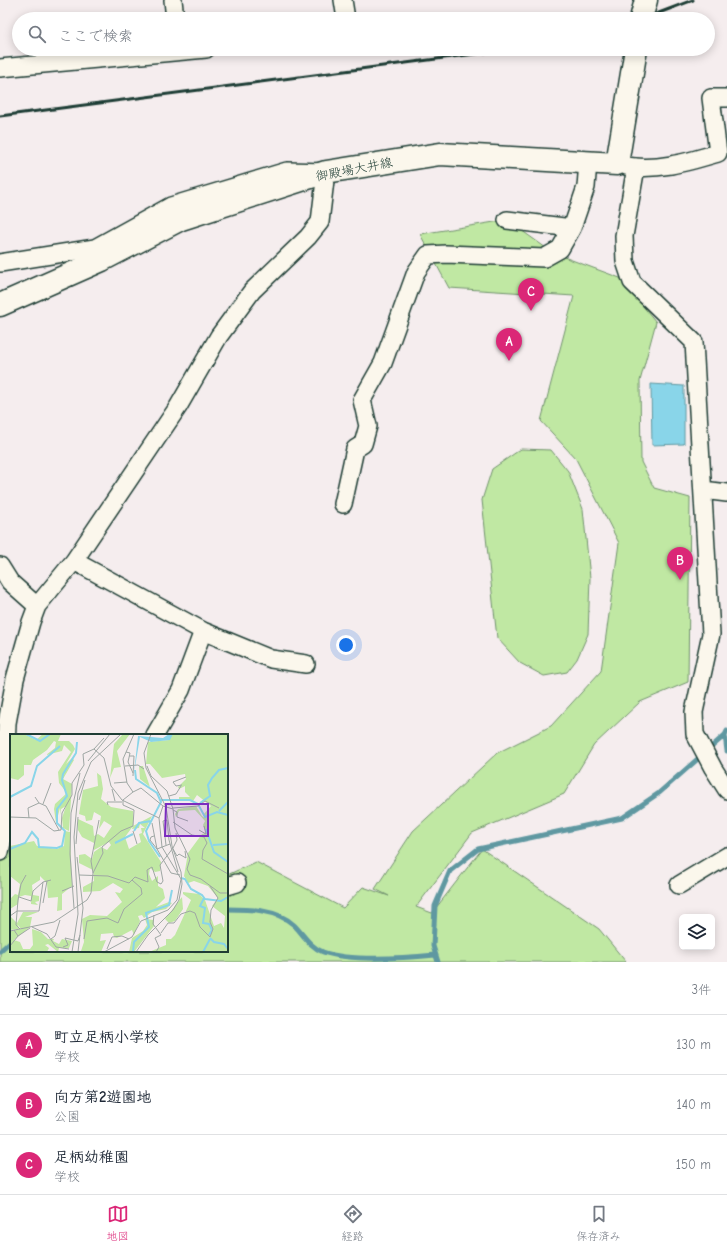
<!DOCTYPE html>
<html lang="ja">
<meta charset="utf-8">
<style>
:root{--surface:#fff;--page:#f2f2f3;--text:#1f2937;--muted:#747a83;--line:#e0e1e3;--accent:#db2777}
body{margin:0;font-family:"Comic Neue","Klee One",sans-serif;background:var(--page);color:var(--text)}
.controls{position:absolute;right:12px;bottom:12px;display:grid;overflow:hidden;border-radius:6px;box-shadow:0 2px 10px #0003}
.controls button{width:36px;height:36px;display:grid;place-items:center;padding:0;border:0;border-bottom:1px solid var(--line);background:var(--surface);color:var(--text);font:20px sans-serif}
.you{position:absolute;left:346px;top:645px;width:14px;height:14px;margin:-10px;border:3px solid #fff;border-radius:50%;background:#1a73e8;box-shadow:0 0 0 6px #1a73e833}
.badge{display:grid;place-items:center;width:26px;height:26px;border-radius:50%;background:var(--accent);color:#fff;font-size:13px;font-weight:700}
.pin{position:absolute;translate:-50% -33px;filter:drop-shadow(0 1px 2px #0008)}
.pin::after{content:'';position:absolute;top:21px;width:14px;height:12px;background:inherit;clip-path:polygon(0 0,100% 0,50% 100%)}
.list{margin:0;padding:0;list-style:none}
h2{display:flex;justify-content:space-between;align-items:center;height:52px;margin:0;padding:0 16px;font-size:17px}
h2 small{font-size:13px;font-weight:400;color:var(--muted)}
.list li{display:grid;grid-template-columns:26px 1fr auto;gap:12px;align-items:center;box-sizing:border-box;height:60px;padding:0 16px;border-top:1px solid var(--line)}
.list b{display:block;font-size:15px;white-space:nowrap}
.list p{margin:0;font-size:13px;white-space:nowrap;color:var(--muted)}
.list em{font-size:13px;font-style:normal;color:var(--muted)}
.icon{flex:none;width:22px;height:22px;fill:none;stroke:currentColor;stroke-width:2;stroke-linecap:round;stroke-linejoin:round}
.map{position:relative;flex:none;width:727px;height:962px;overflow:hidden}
.search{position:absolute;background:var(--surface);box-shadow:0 2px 10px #0003;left:12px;right:12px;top:12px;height:44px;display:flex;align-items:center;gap:10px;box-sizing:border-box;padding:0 14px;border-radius:22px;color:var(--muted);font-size:15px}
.sheet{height:232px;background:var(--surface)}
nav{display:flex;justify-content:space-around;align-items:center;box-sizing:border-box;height:56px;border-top:1px solid var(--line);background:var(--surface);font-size:11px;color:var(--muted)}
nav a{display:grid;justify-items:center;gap:2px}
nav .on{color:var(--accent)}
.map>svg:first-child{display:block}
.green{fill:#c0e8a3;stroke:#70926c}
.water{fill:#89d5e9;stroke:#5f98a1}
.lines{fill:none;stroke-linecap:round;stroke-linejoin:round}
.stream{stroke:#5f98a1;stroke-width:5}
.minor-casing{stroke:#1f3d34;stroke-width:20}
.primary-casing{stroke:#1f3d34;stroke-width:25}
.minor{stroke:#fbf7ec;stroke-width:17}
.primary{stroke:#fbf7ec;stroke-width:22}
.rail{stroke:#1f3d34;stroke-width:3}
.labels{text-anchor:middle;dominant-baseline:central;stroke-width:3;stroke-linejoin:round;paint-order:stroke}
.street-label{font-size:13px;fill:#1f3d34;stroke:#fbf7ec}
.inset-river{fill:none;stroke:#89d5e9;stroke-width:2}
.inset-road{fill:none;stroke:#9fa7a4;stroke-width:1}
.view{fill:#7b2cbf;fill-opacity:0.15;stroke:#7b2cbf;stroke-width:2}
.inset-edge{fill:none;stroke:#1f3d34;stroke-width:2}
</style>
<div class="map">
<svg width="727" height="962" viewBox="0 0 727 962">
<rect width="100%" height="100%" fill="#f5edee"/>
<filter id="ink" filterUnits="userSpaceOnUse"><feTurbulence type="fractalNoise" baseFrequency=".025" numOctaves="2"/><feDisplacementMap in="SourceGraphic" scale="8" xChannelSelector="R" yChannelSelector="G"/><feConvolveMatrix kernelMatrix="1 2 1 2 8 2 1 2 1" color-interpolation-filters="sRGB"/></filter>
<g filter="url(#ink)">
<path class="green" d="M507 220 553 253 620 278 656 322 640 381 641 462 654 488 690 498 688 682 640 702 594 745 564 794 472 833 416 907 432 913 482 849 599 929 626 962H0V819L11 824V951H227V875L256 862 343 908 363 887 389 896 375 889 413 831 497 753 551 726 601 671 619 543 576 459 541 421 574 296 449 288 420 234Z
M521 449 551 450 568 471 583 509 590 578 588 634 577 659 567 672 544 676 520 663 497 638 482 500 492 469Z"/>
<path class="water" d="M651 384 684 386V444L652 445Z"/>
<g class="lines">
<path class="stream" d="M725 735 727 751
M227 909C249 909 277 909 294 925 304 935 309 946 323 952 351 962 404 958 435 955
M0 951 11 941
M438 962 433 946 435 906 450 871 478 849 622 818 659 793 725 735 727 731"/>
<defs>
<path id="minor" d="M173 0 175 19
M343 0 346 19
M0 68 206 49
M626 166C658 171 687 162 718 153L711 98H727
M636 167 624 236 625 261 632 282 694 342 711 634 694 712 695 734 713 768 727 790
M507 220 572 228
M0 263 95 248 171 206 287 171 326 172 320 222 308 237 252 291 219 336 178 407 74 561 37 606 31 622 15 679 7 723 3 837 0 852
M703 490 727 493
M343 504 355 449 363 444 368 426 362 400 383 363 416 272 428 255 446 254 544 258 560 249 572 228 586 187 588 162
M74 561 203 631 271 659 306 664
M0 566 10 582 37 606
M155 735 181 690 203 631
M679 885 727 856
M227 886 237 883"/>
<path id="primary" d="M641 19 646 0
M0 305 102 260 181 219 326 172 440 154 617 164 636 49"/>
</defs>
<use href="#minor" class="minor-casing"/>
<use href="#primary" class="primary-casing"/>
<use href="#minor" class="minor"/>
<use href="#primary" class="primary"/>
<path class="rail" d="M643 19 693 0
M0 116 513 49"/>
</g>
</g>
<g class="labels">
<g class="street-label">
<text transform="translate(354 169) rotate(-11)">御殿場大井線</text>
</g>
</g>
<g transform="translate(10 734)">
<rect width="218" height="218" fill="#f5edee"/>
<path d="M0 0H14L26 6 33 0H51L48 7H59L63 11 65 15 56 30 62 24 64 26 53 45 62 50 59 97 53 94 52 84 56 72 51 75V81L50 74 46 89 44 75 45 70 57 59 49 49 48 38 61 18 54 11 52 17 36 21 45 14 46 8 44 7 37 16 23 26 21 31H14V41L8 46 0 44ZM113 0H120L107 17 111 33 104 34 100 44 104 10ZM160 0H218V218H139L156 211V205H161L165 201 181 166 173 160V158L189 160 195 166 204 192 211 189 214 194 215 182 202 172 208 164 198 152 184 147 178 149 174 142 178 119 192 100 196 99 193 91 195 87 185 76 169 77 166 83 165 80 168 75 186 72 192 82 195 84 193 81 201 72 187 61 183 67 169 66V63H180L175 58V52L169 55 168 53 176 45 175 40 152 44 140 30H136L138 8 159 6ZM129 32H133L140 53 130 45ZM82 35 91 42 93 55 91 65 101 73 123 77V92L115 103 119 115 131 108 129 100 132 99 131 94H135L130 90 129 94 122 95 123 92 142 82 133 100 151 128 150 137 145 138 140 134 139 140 142 147 148 142V152L153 155 155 164 146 173 159 168 162 169 156 175 142 178 134 184 132 181 128 182 130 187 124 201 122 196 107 204 104 203 103 199 91 200 90 207 96 206 91 218 71 217 74 208 72 185 80 181 97 182 112 168 105 158 110 159 113 155 103 149 90 157 73 158V153L84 147 83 136 69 129V121L75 120 82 125 84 118 91 113 97 116 101 111 99 108 84 116V109L72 103 68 96V85L83 92 84 102 88 100 94 104 102 92 94 87 89 95 91 82 84 78 82 86 76 87 75 82 69 80 73 56 88 52 87 39ZM55 97 60 98 62 152 52 160V176L47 177 48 163 38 164 37 149 30 142V146L22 151 23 161 29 162V167L25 168 28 171 21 170V162L15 161 9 163 8 170 0 175V165L5 160 8 161 10 150 0 142V112L24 107 27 112 47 115 54 112ZM172 163 173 175 165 187 159 189 155 185ZM13 178H28L15 183H22L20 193 4 206 10 208 13 215H20L23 211 22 195 31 198 38 205H44L43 207 49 210 52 205 62 207 59 214H49L48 218 38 210 35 211 39 214 37 218H0V197L11 195 8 191 9 195 0 196V182L7 189ZM135 185 144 186V192L124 218H119L122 204 133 197 137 191Z" fill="#c0e8a3"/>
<path d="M159 0H163L160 6 141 8 130 3 124 39 128 2 153 4Z" fill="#89d5e9"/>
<path class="inset-river" d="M16 0 30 7 40 0M125 36 126 45 147 59 151 68 136 97 139 107 150 123M0 63 21 52 27 32 50 12M151 66H180L188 70 195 83 207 78 218 81M190 69 200 62 198 51 202 44 209 36 218 34M209 77 218 68M196 95 204 118 218 128M124 97 129 89 141 87M105 109 123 100M203 111 218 110M0 115 15 109 22 98 28 105 29 113 47 114 52 112 55 97 47 89V75L57 62 52 46 53 40 66 19 67 8M171 144 175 145 181 155 192 161 195 165 211 167 218 163M194 164 190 172 195 174 193 189 199 190 202 196 199 201M200 204 204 208 214 210 218 215M123 218 124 208 139 193 136 179 159 171 162 156M193 218 200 205"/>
<path class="inset-road" d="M84 15 94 4M116 18 120 19 118 28 123 39M119 22H124L123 42M78 27 100 0M115 32 128 31 134 35M137 32 141 42 157 57 163 75M104 49 117 48M172 51 166 52 163 48 176 43M102 55 105 67M123 58 131 54 153 72M159 62 166 60 171 52M25 63 29 69 36 72 49 96M69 66 75 46M113 66 123 58 117 49 113 25 124 0M33 70 41 49M98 71 97 68H112M163 74 188 72 195 67 209 74M163 76 167 78V83L178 87M0 83 26 84 44 97 51 96 52 79 62 61V49L74 31 73 20 84 15 94 24 101 52 112 66 149 84 153 72 163 75 165 94 180 125 177 135 180 141 191 145 210 159H218M19 84 18 74 29 69M163 88 182 101 194 103 197 109 193 116 192 125 218 140M142 89 147 115 161 139 170 141M189 96 196 100 194 92M123 97 127 110M144 102 141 103 140 106 147 115 160 110M66 110 68 83M156 111 153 87 157 86 159 106 168 138M163 115 167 122 169 120 176 124 175 117M67 123 73 174 68 218M83 139 81 127 89 86M69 141 98 142 119 149 125 143 138 148 137 136 142 133 147 148 151 150 153 147 150 131 163 114 167 106 166 99M52 157 64 152M9 163 21 167 23 157 33 148M33 169 37 147M64 174 60 120 61 79 70 39M144 181 143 190 151 201 145 204 149 213 146 218M0 182 7 177H29L33 148 41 146M22 193 37 200 46 213 59 215M10 195 6 191 8 166 11 150 16 141M0 197 44 188 77 166 81 159 83 139 93 119 92 113 111 97 123 92 124 76 113 71V66M151 199 158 189H164L171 180 180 177 185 179 190 193 200 203 203 195 200 188 201 176 208 164 200 152M8 202 20 194M55 204 68 207 70 201M41 205 45 202 50 186M74 205 77 187 97 184 108 189 114 175 132 160 131 154 122 146M0 212 8 202 4 196M53 213 58 211 55 204M97 215 102 203 112 202 119 205M62 218 68 180 64 103 68 59 81 28 111 0M94 218 122 203 131 187 158 176 167 166 171 145 152 113 149 84M126 218 138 201 163 176 169 166 172 150 171 138 162 112 156 73 136 34 134 19 141 0"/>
<path class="view" d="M156 70H198V102H155Z"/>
<rect width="218" height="218" class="inset-edge"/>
</g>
</svg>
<div class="controls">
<button><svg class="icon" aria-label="layers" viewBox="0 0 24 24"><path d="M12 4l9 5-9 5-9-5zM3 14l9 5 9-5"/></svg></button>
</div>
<div class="you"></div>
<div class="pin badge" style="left:509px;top:361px">A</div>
<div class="pin badge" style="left:680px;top:580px">B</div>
<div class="pin badge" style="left:531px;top:311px">C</div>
<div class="search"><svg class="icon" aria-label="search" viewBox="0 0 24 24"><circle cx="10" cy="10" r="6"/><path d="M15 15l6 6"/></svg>ここで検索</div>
</div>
<section class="sheet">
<h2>周辺<small>3件</small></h2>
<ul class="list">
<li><span class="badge">A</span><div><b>町立足柄小学校</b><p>学校</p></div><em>130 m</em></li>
<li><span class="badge">B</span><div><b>向方第2遊園地</b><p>公園</p></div><em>140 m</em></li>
<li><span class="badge">C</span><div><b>足柄幼稚園</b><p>学校</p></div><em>150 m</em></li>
</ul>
</section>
<nav>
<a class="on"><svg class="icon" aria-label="map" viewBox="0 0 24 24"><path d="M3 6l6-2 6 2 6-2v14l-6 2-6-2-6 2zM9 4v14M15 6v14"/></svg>地図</a>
<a><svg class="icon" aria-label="directions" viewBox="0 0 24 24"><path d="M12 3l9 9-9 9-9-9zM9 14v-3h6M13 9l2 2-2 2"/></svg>経路</a>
<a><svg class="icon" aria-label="saved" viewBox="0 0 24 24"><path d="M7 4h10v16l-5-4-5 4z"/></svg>保存済み</a>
</nav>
